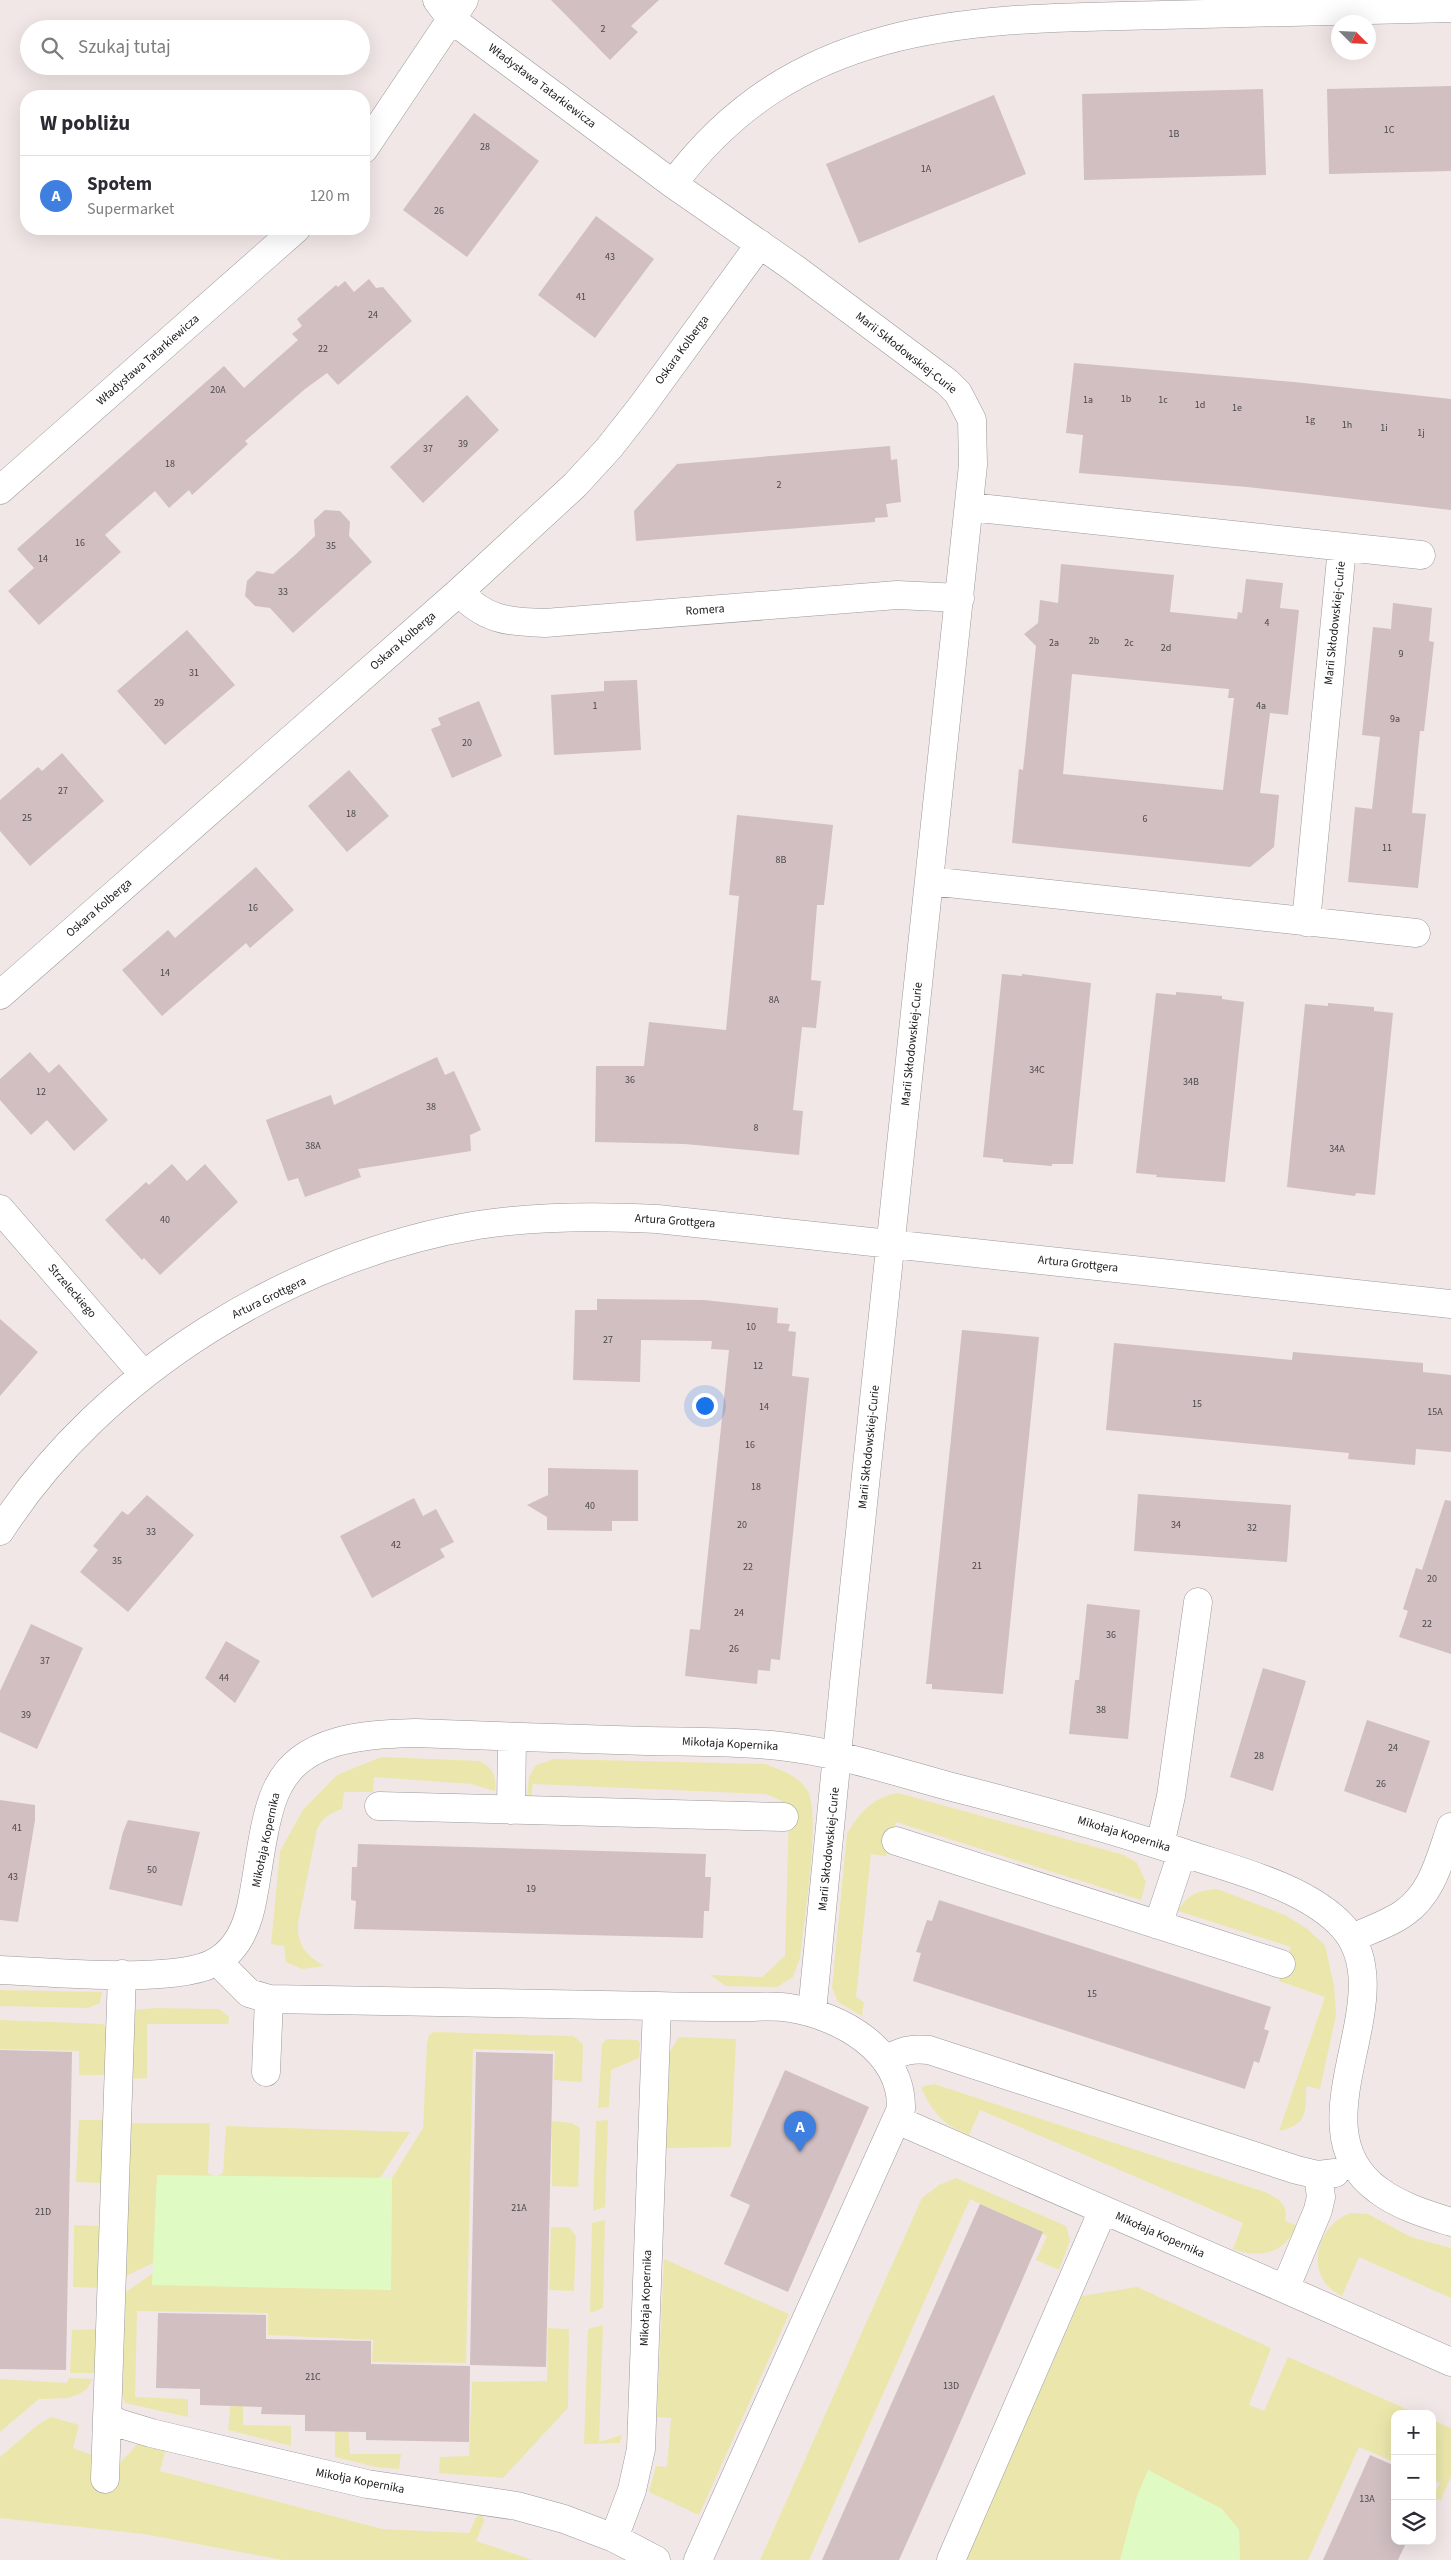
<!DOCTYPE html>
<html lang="pl">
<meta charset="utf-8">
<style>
:root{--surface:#fff;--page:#f2f2f3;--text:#2b2b33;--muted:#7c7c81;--line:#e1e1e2;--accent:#d00078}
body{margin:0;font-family:"Source Sans 3",sans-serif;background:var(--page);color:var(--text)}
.controls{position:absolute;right:15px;bottom:15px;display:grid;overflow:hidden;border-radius:10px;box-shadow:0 5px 20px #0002}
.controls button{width:45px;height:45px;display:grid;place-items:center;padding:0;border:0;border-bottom:1px solid var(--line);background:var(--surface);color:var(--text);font:25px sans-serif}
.compass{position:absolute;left:1331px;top:15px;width:45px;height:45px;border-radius:50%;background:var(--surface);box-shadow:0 5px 20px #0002;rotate:114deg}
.you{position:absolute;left:704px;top:1405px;width:18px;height:18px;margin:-12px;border:4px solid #fff;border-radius:50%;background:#1a73e8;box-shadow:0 0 0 8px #1a73e833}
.badge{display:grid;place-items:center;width:32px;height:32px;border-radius:50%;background:var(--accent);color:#fff;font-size:16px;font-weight:700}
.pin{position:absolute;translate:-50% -41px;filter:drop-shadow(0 1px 2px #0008)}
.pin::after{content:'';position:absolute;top:26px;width:18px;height:15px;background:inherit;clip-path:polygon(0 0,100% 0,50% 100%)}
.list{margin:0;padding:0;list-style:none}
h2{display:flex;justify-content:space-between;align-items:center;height:65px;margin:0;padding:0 20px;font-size:21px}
h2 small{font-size:16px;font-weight:400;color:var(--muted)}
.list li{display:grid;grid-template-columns:32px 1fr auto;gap:15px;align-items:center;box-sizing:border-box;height:80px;padding:0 20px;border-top:1px solid var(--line)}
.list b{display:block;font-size:19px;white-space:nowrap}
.list p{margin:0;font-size:16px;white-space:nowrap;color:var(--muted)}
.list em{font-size:16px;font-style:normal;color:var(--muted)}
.icon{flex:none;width:28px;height:28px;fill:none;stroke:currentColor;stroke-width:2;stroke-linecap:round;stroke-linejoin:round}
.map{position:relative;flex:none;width:1451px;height:2560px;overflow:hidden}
.search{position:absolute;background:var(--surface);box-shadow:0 5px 20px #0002;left:20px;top:20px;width:350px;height:55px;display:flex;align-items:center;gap:12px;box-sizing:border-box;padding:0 18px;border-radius:28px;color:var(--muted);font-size:19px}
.panel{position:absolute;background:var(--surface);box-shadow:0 5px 20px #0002;left:20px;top:90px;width:350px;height:145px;border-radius:20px}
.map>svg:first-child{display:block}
.grass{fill:#ebe7ac}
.park{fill:#dffbc3}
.building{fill:#d1bfc2;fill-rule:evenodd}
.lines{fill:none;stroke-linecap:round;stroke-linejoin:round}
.minor-casing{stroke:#9a9a9a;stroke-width:29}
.minor{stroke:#fff;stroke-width:28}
.labels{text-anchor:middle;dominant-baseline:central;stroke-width:5;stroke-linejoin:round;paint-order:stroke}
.number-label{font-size:10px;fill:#4c4848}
.street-label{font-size:12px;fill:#202020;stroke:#fff}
</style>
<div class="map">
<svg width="1451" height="2560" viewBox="0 0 1451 2560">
<rect width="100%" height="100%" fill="#f1e7e6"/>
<path class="grass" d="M381 1757 480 1761C494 1769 496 1775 495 1791L471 1784 374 1777 373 1792H344L342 1809C329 1814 323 1817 317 1829L298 1923C297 1945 306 1955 324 1966L302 1969 286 1962 284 1946 271 1944 280 1851 303 1810 337 1775Z
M554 1759 765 1764C781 1770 797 1775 807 1790 822 1811 803 1927 800 1958L793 1977 777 1987 726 1986 710 1975 762 1977 785 1956 789 1811 780 1800 766 1794 533 1784 531 1798 527 1797 529 1777 536 1765Z
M898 1793 1124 1855 1137 1863 1146 1882 1141 1900 896 1822 886 1856 871 1854 856 1997 864 2002 862 2016 838 2002 832 1988 847 1834C859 1813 873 1797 898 1793Z
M1217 1889 1285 1915 1306 1928 1325 1945 1334 1986 1336 2015 1320 2089 1306 2086C1306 2111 1308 2125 1279 2131L1325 1997 1279 1981 1291 1947 1178 1911C1188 1894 1197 1891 1217 1889Z
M0 1990 102 1992 100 2003 88 2008 0 2006Z
M155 2008 219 2009 229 2016 228 2024H147V2078L132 2079 133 2010Z
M0 2020 103 2024 110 2033 106 2075H79V2051L0 2049Z
M434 2032 573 2036 583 2044 582 2082 554 2080 555 2051 473 2049 466 2363 372 2362 373 2340 268 2335V2313L137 2311 135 2397 188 2399V2417L125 2403 122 2393 126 2292 153 2273V2263L126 2276 129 2123H210L208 2173 216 2176 223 2173 226 2126 410 2132 380 2178H392L423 2128 427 2043 429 2035Z
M679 2037 736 2039 731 2147 666 2148 668 2055Z
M607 2039 637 2040 640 2043 639 2058 611 2070 609 2107 598 2108 602 2044Z
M934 2084 1265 2192C1279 2199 1289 2205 1285 2221L1296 2225C1286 2254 1259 2259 1233 2249L1243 2223 980 2110 969 2135C943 2125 932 2112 921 2087Z
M79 2120H106L103 2183 76 2182Z
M608 2120 605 2207 593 2211 596 2121Z
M552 2121 572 2123 580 2128 578 2187 552 2186Z
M956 2178 1066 2226 1070 2240 1059 2270 1036 2260 1047 2236 970 2199 809 2560H760L922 2198 939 2185Z
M1351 2213 1368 2214 1411 2237 1451 2248V2298L1359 2257 1342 2296C1302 2278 1316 2224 1351 2213Z
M605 2220 603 2308 590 2313 592 2223Z
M74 2225 101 2226 99 2288 73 2287Z
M551 2227H569L576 2236 574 2291 549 2290Z
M664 2259 789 2314 699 2515 649 2492 656 2466 667 2467 671 2418 657 2417Z
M1137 2287 1271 2348 1249 2405 1264 2411 1288 2357 1418 2414H1395V2462L1359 2447 1308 2560H966L1082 2296Z
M603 2325 599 2442 622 2435 620 2443 584 2444 588 2329Z
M548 2328 569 2329 568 2408 503 2478 439 2473 440 2457 469 2456 472 2382 547 2381Z
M98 2329 97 2373H70L72 2330Z
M69 2378 93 2379 86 2390 79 2394 68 2398 39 2399 0 2432V2379L67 2383Z
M243 2399V2425L291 2426V2446L228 2430 231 2400Z
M51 2417 79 2425 73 2448 92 2455 91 2481 117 2482 118 2465 144 2437 167 2445 160 2471 382 2529 469 2533 477 2516 482 2514 484 2521 476 2541 533 2560H283L144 2534 0 2518V2457L36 2426Z
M1432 2420 1451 2428V2476L1441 2500 1433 2497 1440 2483 1432 2479Z
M348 2429 350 2454H401L399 2469 376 2467 335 2457V2430Z"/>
<path class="park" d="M157 2175 392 2178 391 2290 152 2285Z
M1148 2470 1222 2509 1239 2530 1240 2560H1120L1137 2496Z"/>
<path class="building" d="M551 0H659L631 26 638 32 610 60Z
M1451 86V171L1329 174 1327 89Z
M1263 89 1266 175 1084 180 1082 94Z
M994 95 1026 174 859 243 826 164Z
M474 113 539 161 467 257 403 210Z
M596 216 654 259 595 338 538 295Z
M369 279 376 288 383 287 412 321 338 385 327 373 305 389 245 441 248 444 192 495 189 490 169 508 155 491 105 535 121 552 39 625 8 591 34 568 17 549 224 366 244 388 298 340 292 334 302 326 297 319 336 285 338 287 345 281 354 292Z
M1074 363 1294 382 1451 399V510L1247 487 1079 473 1083 435 1066 433Z
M467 395 499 430 423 503 390 467Z
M890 446 891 460 897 459 901 502 886 504 888 517 875 518V522L636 541 634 511 677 464Z
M325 510 340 511 350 522 349 536 372 562 293 633 270 608 255 606 245 596 247 581 257 571 273 574 295 555 315 536 314 520Z
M1061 564 1174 575 1170 612 1237 619 1238 612 1242 613 1246 579 1283 583 1280 608 1299 610 1288 715 1270 713 1260 793 1279 795 1274 847 1250 867 1012 843 1019 769 1023 770 1036 646 1024 634 1038 623 1040 600 1058 603ZM1072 674 1229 689 1228 698H1234L1223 790 1063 774Z
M1393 603 1432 608 1429 641 1434 642 1424 731H1420L1412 813 1426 814 1418 888 1348 882 1355 807 1372 809 1380 737 1362 735 1373 627 1391 629Z
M187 630 235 685 165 745 117 691Z
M637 680 641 750 554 755 551 695 604 691V681Z
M479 701 502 756 452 778 431 729 441 725 438 718Z
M62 753 104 801 30 866 0 831V800L38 767 42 771Z
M349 770 389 816 347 852 308 806Z
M737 815 833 825 824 905H817L811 980 821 981 816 1028 802 1027 793 1110 803 1111 799 1155 685 1144 595 1142 596 1066H644L649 1022 726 1030 739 896 729 895Z
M256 867 294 910 250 948 246 943 162 1016 122 970 168 930 175 938Z
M1002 974 1022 976V974L1091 983 1073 1164H1052V1166L1003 1162V1159L983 1157Z
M1176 992 1222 996V999L1244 1002 1225 1182 1156 1177 1157 1175 1136 1173 1156 993 1176 995Z
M1328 1003 1374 1007V1011L1393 1013 1375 1195 1356 1193 1355 1196 1287 1187 1305 1004 1328 1006Z
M30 1052 49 1073 59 1064 108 1120 74 1151 47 1120 31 1135 0 1100V1079Z
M437 1057 445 1075 454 1071 481 1130 470 1135 471 1151 358 1169 361 1177 305 1197 298 1178 288 1181 266 1120 331 1095 334 1105Z
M172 1164 187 1181 205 1164 238 1202 160 1275 144 1258 142 1260 105 1220 146 1182 149 1185Z
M597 1299 704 1300 778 1308 777 1323 790 1324 788 1331 796 1332 792 1376 809 1378 780 1660 771 1659 770 1671 758 1670 757 1684 685 1676 690 1629 700 1630 729 1350 711 1349 712 1341 641 1340 640 1382 573 1380 575 1310H597Z
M0 1319 38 1352 0 1396Z
M962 1330 1039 1337 1003 1694 932 1689V1684H926Z
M1114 1343 1292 1360 1293 1352 1423 1363V1372L1451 1375V1452L1416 1449 1415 1465 1348 1459 1349 1453 1106 1430Z
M548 1468 638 1470V1521H612V1531L547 1530V1517L527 1505 548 1495Z
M1138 1494 1291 1505 1287 1562 1134 1551Z
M147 1495 194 1535 128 1612 80 1572 98 1550 93 1546 122 1511 128 1515Z
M414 1498 423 1516 436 1509 454 1542 440 1549 445 1557 372 1598 340 1536Z
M1445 1500 1451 1501V1654L1399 1637 1408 1611 1403 1609 1416 1568 1422 1570Z
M1087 1604 1140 1610 1128 1739 1069 1734 1075 1680H1079Z
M31 1624 83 1648 37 1749 0 1732V1691Z
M226 1641 260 1661 235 1703 205 1678Z
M1263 1668 1306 1681 1273 1791 1230 1777Z
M1367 1720 1430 1741 1406 1813 1344 1791Z
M0 1800 35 1805V1820L18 1922 0 1920Z
M128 1820 200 1832 182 1906 109 1889 123 1832Z
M358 1844 706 1854 705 1877H711L709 1911H704L703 1938 354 1929 356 1901 351 1900 352 1867H357Z
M939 1900 1271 2007 1264 2029 1269 2031 1259 2063 1254 2061 1245 2089 913 1981 921 1953 916 1952 927 1920 932 1921Z
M0 2050 72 2052 66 2370 0 2369Z
M476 2052 553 2054 546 2367 470 2365Z
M785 2070 869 2107 788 2292 724 2264 750 2205 730 2196Z
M980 2204 1043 2232 943 2462 899 2560H822Z
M158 2313 266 2315V2339L371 2341V2364L470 2366 469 2442 366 2440V2432L305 2431V2415L261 2414 262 2407 200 2405V2389L156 2388Z
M1370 2455 1395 2466V2541H1407L1398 2560H1323Z"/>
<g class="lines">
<defs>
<path id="minor" d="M437 0 451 19 673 184 794 268 947 382 958 393 972 420 973 465 844 1683 812 2012
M364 149 464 0
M673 184C798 16 974 19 1163 15 1259 13 1355 11 1451 8
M0 490 296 229
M969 507 1421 555
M459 592C485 620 508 622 545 623L897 595 960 598
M929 881 1416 933
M1306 922 1342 548
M0 995 459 592 575 485 609 448 642 406 760 244
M0 1209 143 1374
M0 1531C101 1373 294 1255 478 1225 537 1216 597 1216 657 1219L1451 1304
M379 1806 784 1817
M511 1810 512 1737
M896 1841 1281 1964
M1160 1845 1171 1796 1198 1602
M1158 1925 1182 1853
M1352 1938C1369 1930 1389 1924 1404 1913 1433 1893 1440 1858 1451 1827
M217 1961 249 1993 269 1999 657 2006
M0 1970C48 1972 180 1985 217 1961 239 1948 249 1921 253 1897 259 1867 264 1813 278 1787 302 1737 368 1734 415 1733 492 1736 570 1739 647 1741 691 1742 736 1741 780 1746 836 1752 893 1771 948 1786 1027 1806 1106 1827 1184 1853 1234 1870 1308 1887 1344 1928 1405 1999 1290 2126 1378 2190 1399 2206 1426 2214 1451 2222
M886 2060C901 2051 911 2048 929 2050L1297 2170 1318 2175 1335 2173
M266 2072 269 1999
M897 2120 1285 2289 1318 2210 1321 2197 1318 2175
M1285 2289 1451 2362
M107 2416 118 2423 151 2433 367 2484 517 2506 564 2519 614 2538
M105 2479 122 1974
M656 2560 614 2538 632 2490 641 2449 657 2006C686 2007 715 2007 744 2007 759 2007 775 2005 790 2008 841 2016 903 2051 901 2109L698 2560
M951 2560 1103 2210"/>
</defs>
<use href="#minor" class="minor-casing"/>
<use href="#minor" class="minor"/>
</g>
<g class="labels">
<g class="number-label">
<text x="603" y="29">2</text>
<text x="1389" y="130">1C</text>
<text x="1174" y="134">1B</text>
<text x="485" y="147">28</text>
<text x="926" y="169">1A</text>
<text x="439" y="211">26</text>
<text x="610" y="257">43</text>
<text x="581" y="297">41</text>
<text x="373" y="315">24</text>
<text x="323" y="349">22</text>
<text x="218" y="390">20A</text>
<text x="1126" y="399">1b</text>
<text x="1088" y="400">1a</text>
<text x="1163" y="400">1c</text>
<text x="1200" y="405">1d</text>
<text x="1237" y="408">1e</text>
<text x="1310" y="420">1g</text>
<text x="1347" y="425">1h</text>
<text x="1384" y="428">1i</text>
<text x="1421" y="433">1j</text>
<text x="463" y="444">39</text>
<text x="428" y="449">37</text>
<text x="170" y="464">18</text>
<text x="779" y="485">2</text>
<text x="80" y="543">16</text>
<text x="331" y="546">35</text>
<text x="43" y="559">14</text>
<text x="283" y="592">33</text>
<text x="1267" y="623">4</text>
<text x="1094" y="641">2b</text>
<text x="1054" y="643">2a</text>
<text x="1129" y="643">2c</text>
<text x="1166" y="648">2d</text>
<text x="1401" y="654">9</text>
<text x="194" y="673">31</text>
<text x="159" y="703">29</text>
<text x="595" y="706">1</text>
<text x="1261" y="706">4a</text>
<text x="1395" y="719">9a</text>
<text x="467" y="743">20</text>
<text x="63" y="791">27</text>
<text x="351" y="814">18</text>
<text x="27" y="818">25</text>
<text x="1145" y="819">6</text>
<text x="1387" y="848">11</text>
<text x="781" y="860">8B</text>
<text x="253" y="908">16</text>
<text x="165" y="973">14</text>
<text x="774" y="1000">8A</text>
<text x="1037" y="1070">34C</text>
<text x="630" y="1080">36</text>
<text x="1191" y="1082">34B</text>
<text x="41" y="1092">12</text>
<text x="431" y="1107">38</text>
<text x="756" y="1128">8</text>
<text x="313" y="1146">38A</text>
<text x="1337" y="1149">34A</text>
<text x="165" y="1220">40</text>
<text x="751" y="1327">10</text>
<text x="608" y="1340">27</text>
<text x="758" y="1366">12</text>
<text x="1197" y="1404">15</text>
<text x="764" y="1407">14</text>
<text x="1435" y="1412">15A</text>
<text x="750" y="1445">16</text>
<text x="756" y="1487">18</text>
<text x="590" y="1506">40</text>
<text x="742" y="1525">20</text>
<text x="1176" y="1525">34</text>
<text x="1252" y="1528">32</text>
<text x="151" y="1532">33</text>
<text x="396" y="1545">42</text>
<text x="117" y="1561">35</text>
<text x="977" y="1566">21</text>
<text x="748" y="1567">22</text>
<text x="1432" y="1579">20</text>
<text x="739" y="1613">24</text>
<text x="1427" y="1624">22</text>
<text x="1111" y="1635">36</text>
<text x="734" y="1649">26</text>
<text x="45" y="1661">37</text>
<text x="224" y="1678">44</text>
<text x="1101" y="1710">38</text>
<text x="26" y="1715">39</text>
<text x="1393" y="1748">24</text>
<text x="1259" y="1756">28</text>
<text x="1381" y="1784">26</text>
<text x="17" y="1828">41</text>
<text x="152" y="1870">50</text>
<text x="13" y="1877">43</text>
<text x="531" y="1889">19</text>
<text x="1092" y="1994">15</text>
<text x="519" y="2208">21A</text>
<text x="43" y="2212">21D</text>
<text x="313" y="2377">21C</text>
<text x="951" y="2386">13D</text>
<text x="1367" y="2499">13A</text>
</g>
<g class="street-label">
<text transform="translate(542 86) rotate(37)">Władysława Tatarkiewicza</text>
<text transform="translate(682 350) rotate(-54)">Oskara Kolberga</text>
<text transform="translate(906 353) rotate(38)">Marii Skłodowskiej-Curie</text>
<text transform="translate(148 360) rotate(-41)">Władysława Tatarkiewicza</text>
<text transform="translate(705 610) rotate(-4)">Romera</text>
<text transform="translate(1335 623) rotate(-84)">Marii Skłodowskiej-Curie</text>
<text transform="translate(403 641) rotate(-41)">Oskara Kolberga</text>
<text transform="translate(99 908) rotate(-41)">Oskara Kolberga</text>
<text transform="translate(912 1044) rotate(-84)">Marii Skłodowskiej-Curie</text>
<text transform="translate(675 1221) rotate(4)">Artura Grottgera</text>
<text transform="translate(1078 1264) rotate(6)">Artura Grottgera</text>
<text transform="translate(72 1291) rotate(49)">Strzeleckiego</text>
<text transform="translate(269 1298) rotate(-26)">Artura Grottgera</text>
<text transform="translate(869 1447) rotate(-84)">Marii Skłodowskiej-Curie</text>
<text transform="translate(730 1744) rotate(3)">Mikołaja Kopernika</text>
<text transform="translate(1124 1834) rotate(17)">Mikołaja Kopernika</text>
<text transform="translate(266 1840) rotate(-78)">Mikołaja Kopernika</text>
<text transform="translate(829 1849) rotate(-84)">Marii Skłodowskiej-Curie</text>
<text transform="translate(1160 2235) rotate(24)">Mikołaja Kopernika</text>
<text transform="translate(646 2298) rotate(-88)">Mikołaja Kopernika</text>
<text transform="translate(360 2481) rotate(11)">Mikołja Kopernika</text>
</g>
</g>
</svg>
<div class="controls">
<button>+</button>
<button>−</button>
<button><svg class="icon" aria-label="layers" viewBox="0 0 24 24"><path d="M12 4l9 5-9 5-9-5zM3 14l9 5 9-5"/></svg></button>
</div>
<svg class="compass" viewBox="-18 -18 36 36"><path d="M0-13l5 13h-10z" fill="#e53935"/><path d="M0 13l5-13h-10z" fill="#7c7c81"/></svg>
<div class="you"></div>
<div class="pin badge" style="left:800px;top:2152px;background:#3f7fe0">A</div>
<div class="search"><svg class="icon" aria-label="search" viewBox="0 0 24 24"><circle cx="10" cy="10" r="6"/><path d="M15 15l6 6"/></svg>Szukaj tutaj</div>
<section class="panel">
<h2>W pobliżu<small></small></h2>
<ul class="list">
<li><span class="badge" style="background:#3f7fe0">A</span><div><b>Społem</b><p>Supermarket</p></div><em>120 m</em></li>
</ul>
</section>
</div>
